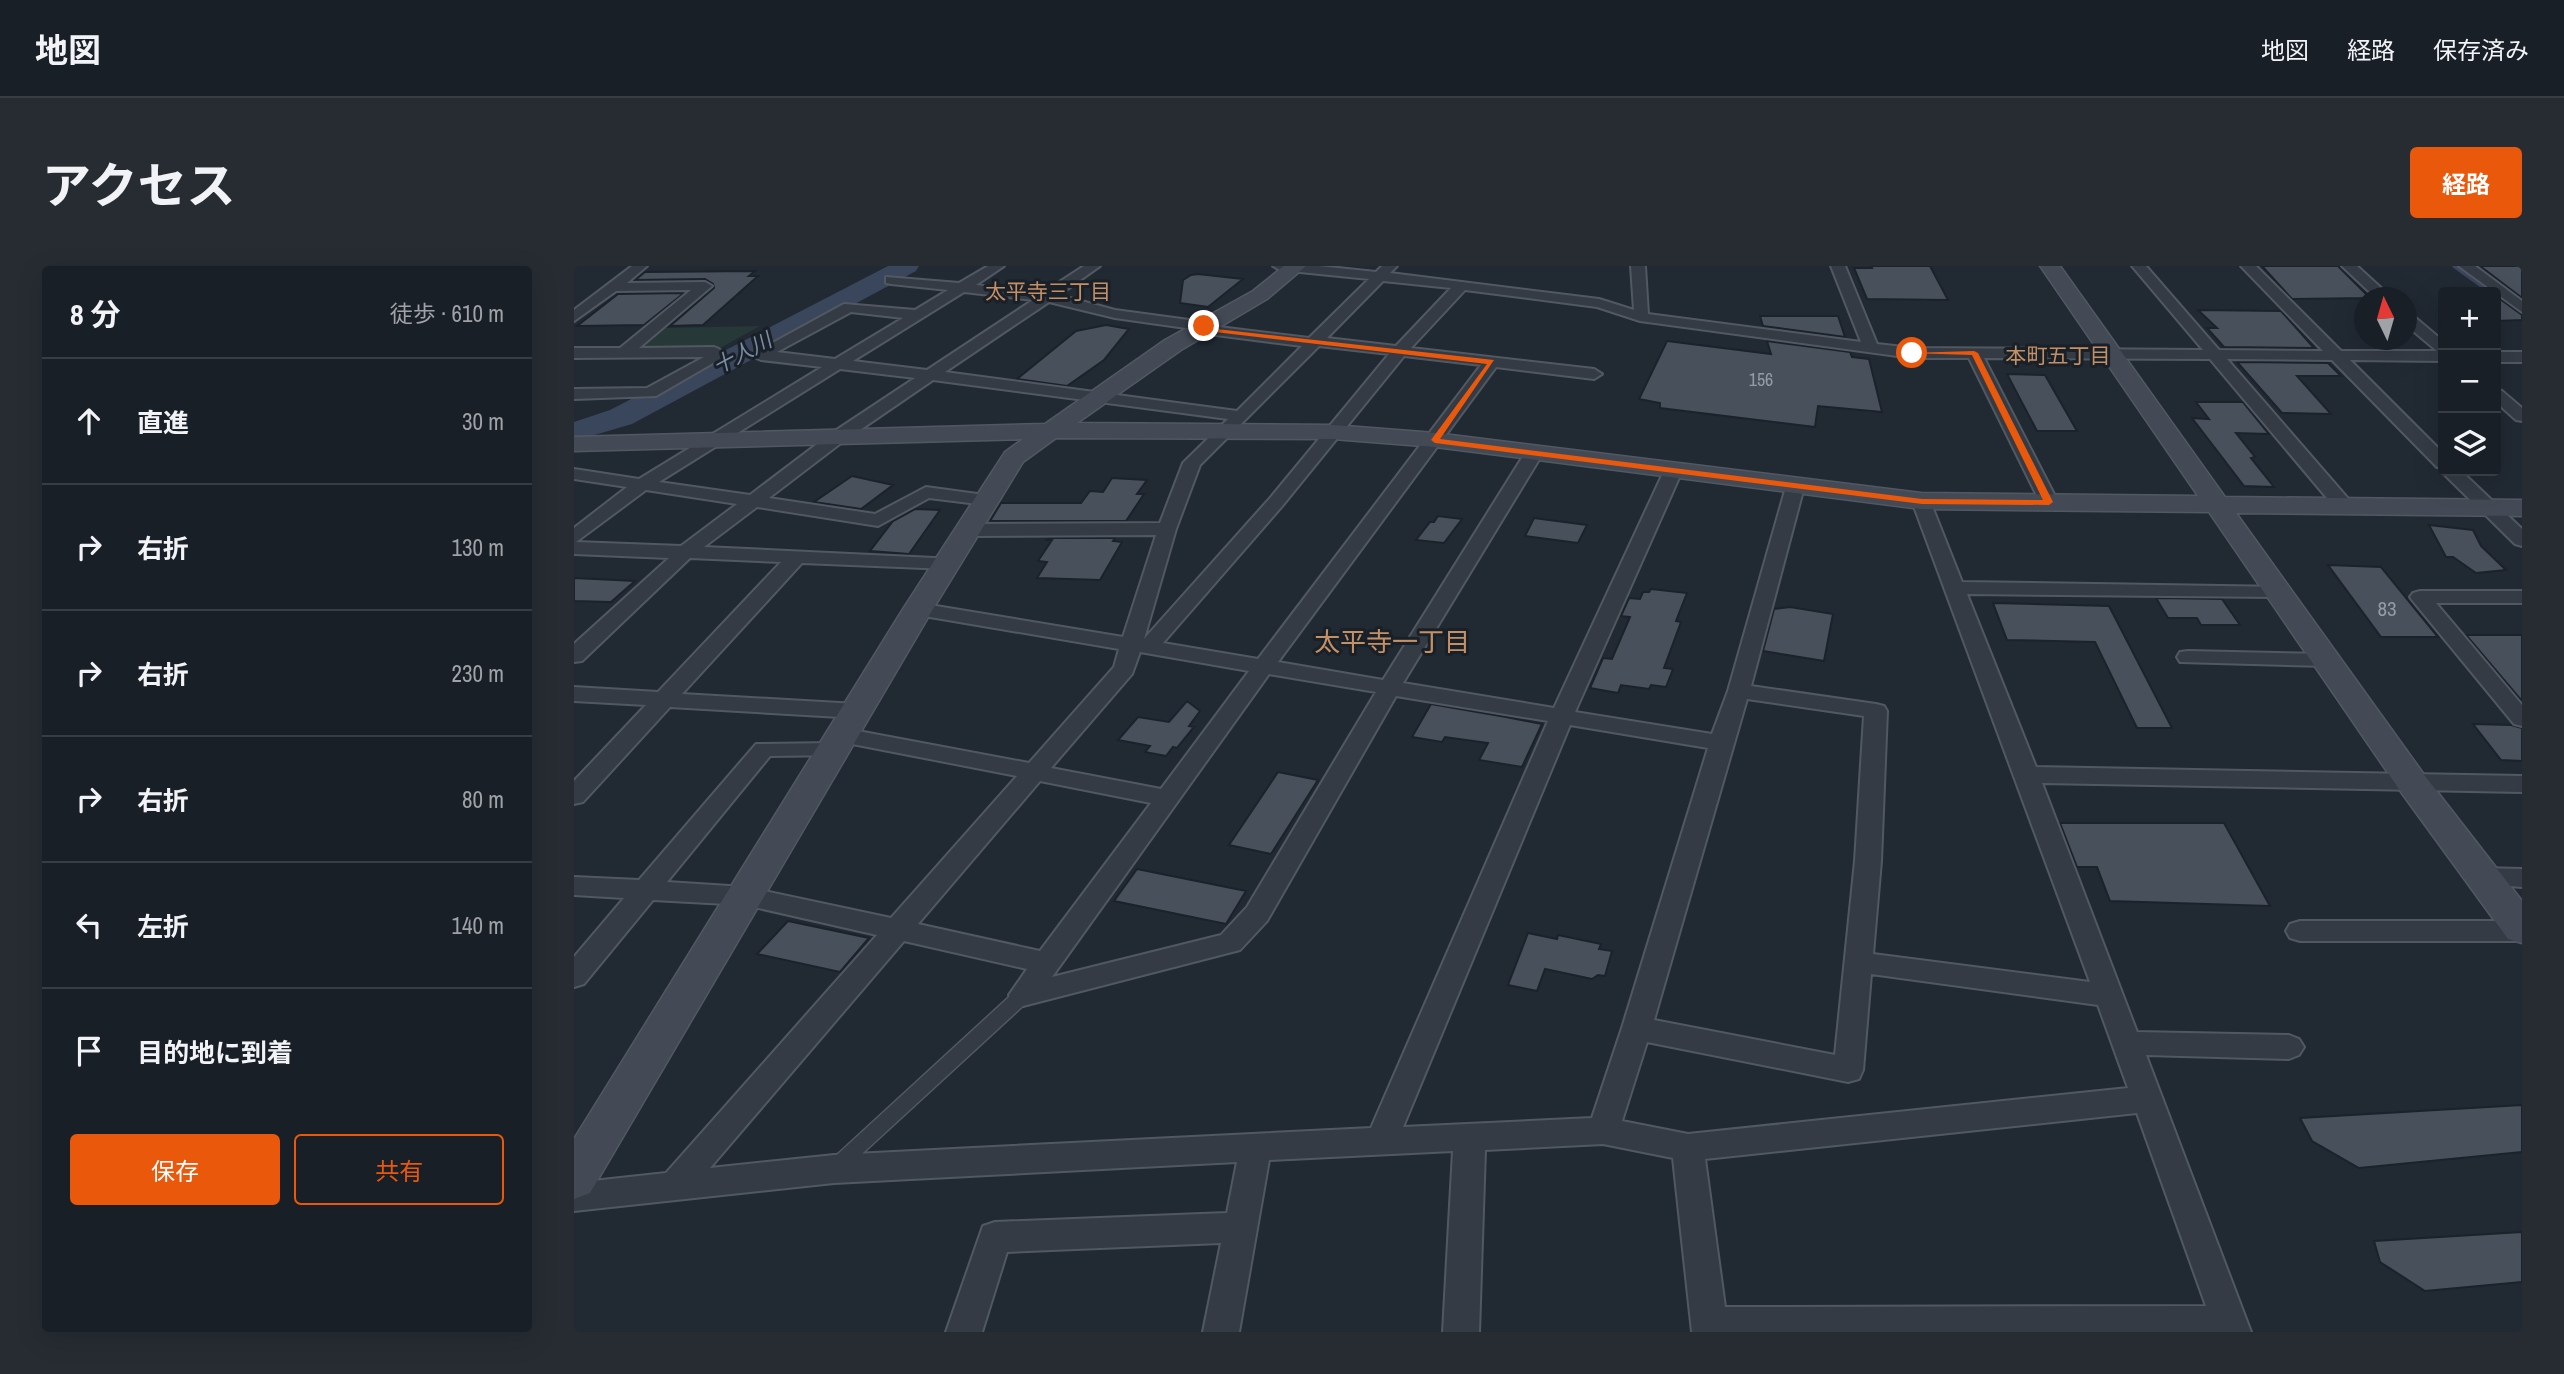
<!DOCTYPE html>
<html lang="ja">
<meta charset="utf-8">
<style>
:root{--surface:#191f26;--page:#262c32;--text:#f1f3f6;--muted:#9fa2a7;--line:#373d43;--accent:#ea580c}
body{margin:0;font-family:"Archivo Narrow","Noto Sans JP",sans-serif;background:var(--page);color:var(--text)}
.controls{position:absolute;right:21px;top:21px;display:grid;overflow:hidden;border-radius:7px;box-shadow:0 7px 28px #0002}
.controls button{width:63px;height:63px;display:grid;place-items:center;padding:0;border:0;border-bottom:2px solid var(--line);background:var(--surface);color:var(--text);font:35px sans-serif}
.compass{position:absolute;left:1780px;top:21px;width:63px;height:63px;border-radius:50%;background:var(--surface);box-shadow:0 7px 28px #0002;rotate:355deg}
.stop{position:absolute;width:21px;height:21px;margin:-16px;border:5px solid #ea580c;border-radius:50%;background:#fff}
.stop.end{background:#ea580c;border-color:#fff;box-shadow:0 2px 7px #0008}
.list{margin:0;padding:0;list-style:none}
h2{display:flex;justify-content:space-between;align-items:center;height:91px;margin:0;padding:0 28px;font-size:30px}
h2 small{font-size:23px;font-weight:400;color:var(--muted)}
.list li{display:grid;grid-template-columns:46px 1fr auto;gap:21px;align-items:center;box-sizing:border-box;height:126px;padding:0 28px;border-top:2px solid var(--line)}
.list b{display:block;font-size:26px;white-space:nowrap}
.list em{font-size:23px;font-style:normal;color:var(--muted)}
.actions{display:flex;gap:14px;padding:21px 28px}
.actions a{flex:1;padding:16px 0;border:2px solid var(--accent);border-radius:7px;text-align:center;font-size:24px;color:var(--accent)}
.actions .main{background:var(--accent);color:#fff}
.icon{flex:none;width:38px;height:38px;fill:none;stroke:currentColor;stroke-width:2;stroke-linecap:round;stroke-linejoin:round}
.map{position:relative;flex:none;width:1948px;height:1066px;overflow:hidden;border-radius:7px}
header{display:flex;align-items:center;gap:42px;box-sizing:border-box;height:98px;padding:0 35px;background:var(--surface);border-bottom:2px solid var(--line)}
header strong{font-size:33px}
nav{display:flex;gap:38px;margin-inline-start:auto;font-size:24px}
.intro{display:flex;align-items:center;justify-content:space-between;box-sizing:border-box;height:168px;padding:0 42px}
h1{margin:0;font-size:49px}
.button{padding:18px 32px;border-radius:7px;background:var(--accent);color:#fff;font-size:24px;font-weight:700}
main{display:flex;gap:42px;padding:0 42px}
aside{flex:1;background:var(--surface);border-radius:7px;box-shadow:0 7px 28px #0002}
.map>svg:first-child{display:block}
.green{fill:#273838}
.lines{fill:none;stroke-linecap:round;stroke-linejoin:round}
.stream{stroke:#39465b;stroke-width:5}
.river{fill:#39465b;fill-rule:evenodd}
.building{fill:#48505c;stroke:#1c222a;stroke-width:2}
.lane-casing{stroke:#525862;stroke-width:19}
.street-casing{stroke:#525862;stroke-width:4}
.secondary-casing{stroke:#525862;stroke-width:3}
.lane{stroke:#343b44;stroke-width:16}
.street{fill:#343b44;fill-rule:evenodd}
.secondary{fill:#434a56;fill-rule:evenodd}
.route{fill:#ea580c}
.labels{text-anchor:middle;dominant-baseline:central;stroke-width:6;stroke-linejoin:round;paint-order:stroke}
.far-number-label{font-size:18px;fill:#959ca8}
.far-neighbourhood-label{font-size:21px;fill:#c49066;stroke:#1a2028}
.far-water-label{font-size:21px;font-style:italic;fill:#7a8da6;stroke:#1a2028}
.number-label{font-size:21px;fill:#959ca8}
.neighbourhood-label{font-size:26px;fill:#c49066;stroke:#1a2028}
</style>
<header>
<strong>地図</strong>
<nav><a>地図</a><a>経路</a><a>保存済み</a></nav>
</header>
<div class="intro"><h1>アクセス</h1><a class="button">経路</a></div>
<main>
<aside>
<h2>8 分<small>徒歩 · 610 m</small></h2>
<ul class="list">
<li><svg class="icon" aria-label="ahead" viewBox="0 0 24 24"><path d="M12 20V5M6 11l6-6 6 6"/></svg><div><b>直進</b></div><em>30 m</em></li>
<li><svg class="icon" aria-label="right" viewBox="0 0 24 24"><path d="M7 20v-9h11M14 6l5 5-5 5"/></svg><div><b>右折</b></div><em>130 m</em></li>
<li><svg class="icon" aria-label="right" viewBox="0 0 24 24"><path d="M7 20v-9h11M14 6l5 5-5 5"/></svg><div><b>右折</b></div><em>230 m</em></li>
<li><svg class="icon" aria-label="right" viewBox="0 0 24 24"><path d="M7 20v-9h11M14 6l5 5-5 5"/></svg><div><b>右折</b></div><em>80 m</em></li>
<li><svg class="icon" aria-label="left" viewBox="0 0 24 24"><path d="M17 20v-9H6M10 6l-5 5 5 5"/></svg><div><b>左折</b></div><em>140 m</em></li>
<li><svg class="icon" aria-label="arrive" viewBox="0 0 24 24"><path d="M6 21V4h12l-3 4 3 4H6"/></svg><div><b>目的地に到着</b></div></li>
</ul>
<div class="actions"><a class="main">保存</a><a>共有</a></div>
</aside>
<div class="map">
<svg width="1948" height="1066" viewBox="0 0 1948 1066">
<rect width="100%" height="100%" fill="#212933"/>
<path class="green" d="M186 60 148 81H68L91 62Z"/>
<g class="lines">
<path class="stream" d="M1881 0 1917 26
M1922 30 1948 49"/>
<path class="river" d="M314 0H345L342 5 58 158 0 175V156L36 144Z"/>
</g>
<path class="building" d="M1297 0H1356L1374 34 1293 33 1280 2H1298Z
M1688 0H1764L1796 32 1718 33Z
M1906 0H1948V32Z
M181 5 175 10H184L129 59 96 60 140 22 139 18 131 13 61 14 71 6Z
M624 8 669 13 634 41 606 37 609 14 617 9Z
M110 27 70 59 3 60 44 28Z
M1922 30 1948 49V54L1922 55Z
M1624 44 1707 45 1740 82 1650 81 1633 62H1643Z
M1186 50H1264L1271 71 1189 60Z
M532 59 555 63 530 94 493 120 443 113 502 65Z
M1093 75 1197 88 1193 75 1276 86 1278 91 1295 93 1308 146 1244 140 1241 161 1086 142V137L1065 133Z
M1663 96 1754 97 1767 110H1723L1757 148 1708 147Z
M1433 108 1471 109 1503 165H1463Z
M1622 136H1669L1695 168 1662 167 1681 191 1677 192 1700 221 1670 220 1618 152 1635 153Z
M278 210 319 219 287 243 240 236Z
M538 212 573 214 563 228H570L552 255H416L427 237H507L516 225 529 226Z
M341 243 366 244 335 288 296 285 319 255Z
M864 250 888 253 870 277 842 274 856 256H860Z
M960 252 1013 259 1004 277 951 270Z
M1855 259 1899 264 1907 280 1932 304 1902 307 1879 291H1872Z
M475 272H541L539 275 548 276 526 314 463 312 473 296 464 295 478 274H473Z
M1754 299 1807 301 1864 371H1807Z
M0 312 61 315 37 336 0 335Z
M1077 323 1113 327 1102 355 1107 356 1090 402 1099 403 1092 421 1077 419 1075 423 1047 419 1044 427 1016 422 1029 392 1038 393 1056 351 1047 350 1055 332 1066 333 1069 326H1075Z
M1582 332 1648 333 1666 359H1627L1623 352H1594Z
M1419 337 1535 340 1598 462H1563L1521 376 1433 374Z
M1216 341 1259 348 1250 395 1189 385 1200 343Z
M1892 369H1948V435Z
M613 435 626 445 615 460 620 461 603 482 599 481 592 490 571 486 576 480 544 474 564 451 595 456Z
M857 438 932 451 968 458 948 501 905 494 914 477 871 471 868 476 838 471Z
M1899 458 1937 459 1948 462V495L1927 494Z
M704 506 744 514 697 588 655 579Z
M1486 557H1650L1696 640 1536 635 1523 601H1503Z
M563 603 672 625 652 658 540 635Z
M214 655 295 672 266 706 183 688Z
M954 667 983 673 984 669 1027 678 1025 683 1038 685 1031 710 1024 709 1018 713 971 703 963 725 934 719Z
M1948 839V886L1785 902 1738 875 1726 852Z
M1948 966V1016L1851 1025 1806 996 1800 975Z"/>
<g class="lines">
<defs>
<path id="lane" d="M265 898 449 729"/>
<path id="street" d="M58 0H73L53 17 131 16 138 20 65 82 140 81 145 83 151 90 82 130 0 133V123L73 122 130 91 0 92V82H46L117 24 42 25 0 55V44Z
M414 0H430L402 19 470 26 510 0H526L485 29 541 44 630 56 637 60 735 72 795 13 706 4 699 0H745L802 6 808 0H823L816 7 1025 33 1060 44 1057 0H1071L1074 48 1287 76 1257 0H1271L1303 78 1338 82 1629 84 1558 0H1572L1645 84 1749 85 1667 0H1682L1767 85H1863L1832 59V47L1837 48 1869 75V95L1776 94 1869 187V202L1863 201 1758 94 1653 93 1777 236 1779 240 1777 244H1763L1636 93 1410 92 1484 236 1475 242 1466 236 1395 92H1338L1066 55 1023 41 891 24 837 82 1020 103 1028 108 1020 113 922 101 704 396 809 414 951 187 960 182 969 187 829 417 980 442 1090 205 1099 200 1108 205 1001 446 1138 468 1154 425 1212 221 1215 217H1227L1230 221 1177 420 1302 438 1310 440 1313 445 1307 595 1299 688 1516 716 1338 235 1347 230 1356 235 1388 316 1711 321 1714 325 1711 329 1704 331 1393 328 1462 501 1948 510V526L1468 517 1563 766 1715 769 1725 773 1730 781 1725 789 1715 793 1572 789 1677 1066H1118L1099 892 1029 878 911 884 905 1066H869L879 885 695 894 665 1066H629L647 977 433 986 408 1066H372L409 960 421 956 653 947 663 896 260 917 0 945V917L92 907 303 669 171 639 79 634 10 718 0 721V691L50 632 0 629V611L65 614 182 478 259 477 267 479 271 484 267 489 196 490 93 616 171 621 317 652 443 510 268 476 260 474 256 469 260 464 268 462 455 497 540 401 545 383 344 349 337 347 334 343 337 339 344 337 549 371 582 269 394 270 385 264 394 258 586 257 609 197 654 153 359 114 267 177 195 232 301 248 352 221 418 230 421 234 418 238 412 239 355 232 304 260 183 241 130 281 381 293 384 297 374 303 228 297 108 428 283 438 291 440 294 445 291 450 283 452 96 441 9 536 0 538V515L72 439 0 435V421L84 426 207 296 116 292 8 395 0 396V378L95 292 0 288V262L53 221 0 213V203L65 213 248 101 187 94 182 92 179 89 182 86 270 38 341 44 374 24 317 18 312 17V11L385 17ZM809 15 877 22 822 80 753 72ZM390 26 459 34 353 104 279 95ZM475 36 541 52 619 63 626 67 728 80 663 145 371 106ZM277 46 329 52 261 93 203 86ZM745 80 815 88 697 231 570 373 602 263 626 199ZM830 90 907 99 684 393 589 377 709 239ZM266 103 341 112 255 169 176 229 85 216ZM72 224 163 238 107 280 2 276ZM566 386 675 405 587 523 477 502 558 408ZM695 408 802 426 673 641 647 669 478 711ZM822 430 974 455 797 862 260 889 136 902 330 675 453 703 435 729 439 737 449 740 666 684 693 655ZM1173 433 1290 450 1281 595 1261 789 1080 754ZM996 459 1134 482 1048 762 1018 852 829 861ZM466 515 577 537 466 685 344 658ZM1297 708 1524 739 1554 822 1114 868 1048 855 1073 776 1274 816 1285 813 1289 804ZM1563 847 1632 1040 1151 1041 1131 893Z
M1768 0H1783L1818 32H1802Z
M1885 0H1901L1948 35V46Z
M1922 86H1948V96H1922Z
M1922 123 1928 125 1948 142V155L1942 154 1922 136Z
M1869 203 1887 205 1948 263V280L1941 278 1871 209Z
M1846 325H1948V337H1862L1948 439V460L1940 458 1839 335 1836 331 1839 327Z
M1614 385 1752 388 1760 389 1763 394 1760 399 1752 400 1606 396 1603 391 1606 386Z
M1908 602 1948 603V621L1899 617 1895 611 1899 605Z
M1726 655H1948V675H1726L1716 672 1712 665 1716 658Z"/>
<path id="secondary" d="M710 0H732L693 33 607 84 503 157 759 159 861 167 1347 227 1624 230 1466 0H1486L1651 231 1948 234V250L1662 247 1851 510 1948 635V677L1934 673 1827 526 1635 246 1347 243 861 181 759 173 482 172 449 196 359 343 16 927 0 933V873L329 343 431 186 449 173 0 185V171L471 158 591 74 679 25Z"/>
</defs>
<use href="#lane" class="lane-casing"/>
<use href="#street" class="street-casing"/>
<use href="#secondary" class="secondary-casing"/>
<use href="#lane" class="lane"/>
<use href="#street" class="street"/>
<use href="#secondary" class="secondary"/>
</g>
<path class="route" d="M630 58 633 62 920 94 866 173 1348 233 1469 234 1398 89 1334 87 1400 85 1404 87 1479 236 1475 239 1348 238 861 177 857 174 913 98 624 64Z"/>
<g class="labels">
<g class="far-number-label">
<text x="1187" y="113">156</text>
</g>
<g class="far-neighbourhood-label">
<text x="474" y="25">太平寺三丁目</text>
<text x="1484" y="89">本町五丁目</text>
</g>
<g class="far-water-label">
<text transform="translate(168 87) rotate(-28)">十人川</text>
</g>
<g class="number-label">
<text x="1813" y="342">83</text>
</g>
<g class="neighbourhood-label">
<text x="818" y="375">太平寺一丁目</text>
</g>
</g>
</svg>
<div class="controls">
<button>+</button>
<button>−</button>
<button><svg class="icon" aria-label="layers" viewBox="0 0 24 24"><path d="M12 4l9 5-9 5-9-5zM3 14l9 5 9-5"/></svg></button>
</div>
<svg class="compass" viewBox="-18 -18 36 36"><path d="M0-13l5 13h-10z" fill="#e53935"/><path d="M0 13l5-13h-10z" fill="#9fa2a7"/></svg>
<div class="stop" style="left:1338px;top:87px"></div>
<div class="stop end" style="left:630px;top:60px"></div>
</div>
</main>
